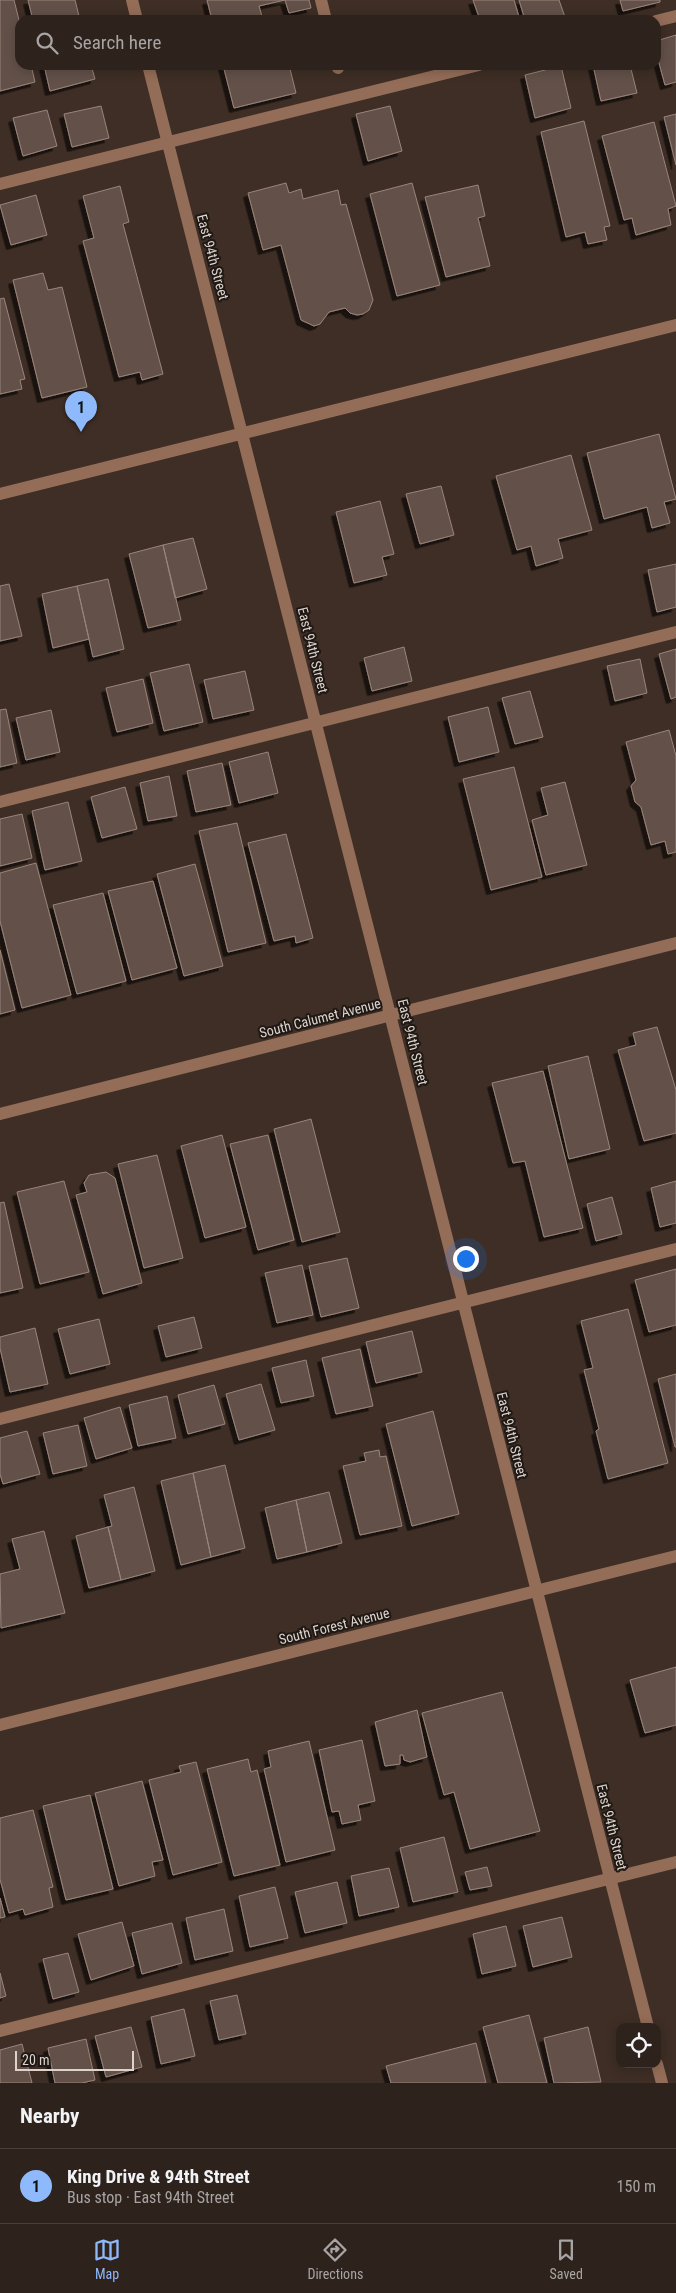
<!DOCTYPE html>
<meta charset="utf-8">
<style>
:root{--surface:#2e221c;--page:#3a2f29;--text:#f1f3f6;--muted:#a7a4a3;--line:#493f3b;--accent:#8eb9fd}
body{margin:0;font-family:"Roboto Condensed",sans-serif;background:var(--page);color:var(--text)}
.controls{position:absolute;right:15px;bottom:15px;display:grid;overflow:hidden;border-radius:10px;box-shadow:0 2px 12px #0003}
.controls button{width:45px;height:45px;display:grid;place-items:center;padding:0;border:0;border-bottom:1px solid var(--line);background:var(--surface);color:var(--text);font:25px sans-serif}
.scale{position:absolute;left:15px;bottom:12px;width:119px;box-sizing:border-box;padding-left:5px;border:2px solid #ddd3cd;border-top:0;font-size:14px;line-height:18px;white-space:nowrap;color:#ddd3cd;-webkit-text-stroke:4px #1f1814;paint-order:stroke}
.you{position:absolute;left:465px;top:1258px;width:18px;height:18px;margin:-12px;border:4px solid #fff;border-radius:50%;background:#1a73e8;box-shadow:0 0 0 8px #1a73e833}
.badge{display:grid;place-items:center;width:32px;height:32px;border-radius:50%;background:var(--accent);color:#111;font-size:16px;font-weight:700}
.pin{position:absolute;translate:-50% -41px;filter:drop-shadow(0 1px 2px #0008)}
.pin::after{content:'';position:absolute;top:26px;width:18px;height:15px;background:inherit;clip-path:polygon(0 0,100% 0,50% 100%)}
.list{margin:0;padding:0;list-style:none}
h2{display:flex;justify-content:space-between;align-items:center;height:65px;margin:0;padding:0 20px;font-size:21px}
h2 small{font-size:16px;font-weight:400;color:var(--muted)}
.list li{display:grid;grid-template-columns:32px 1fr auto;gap:15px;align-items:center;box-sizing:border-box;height:75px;padding:0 20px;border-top:1px solid var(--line)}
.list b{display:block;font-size:19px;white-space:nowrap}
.list p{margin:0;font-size:16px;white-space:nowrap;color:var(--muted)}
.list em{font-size:16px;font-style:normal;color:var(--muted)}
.icon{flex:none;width:28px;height:28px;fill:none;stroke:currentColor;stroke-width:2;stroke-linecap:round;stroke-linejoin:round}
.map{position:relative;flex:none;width:676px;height:2083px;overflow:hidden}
.search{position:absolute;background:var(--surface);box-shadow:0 2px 12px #0003;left:15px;right:15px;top:15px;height:55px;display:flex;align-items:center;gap:12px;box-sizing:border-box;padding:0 18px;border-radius:15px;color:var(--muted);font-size:19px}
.sheet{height:140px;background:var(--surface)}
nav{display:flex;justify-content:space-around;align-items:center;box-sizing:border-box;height:70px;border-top:1px solid var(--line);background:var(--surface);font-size:14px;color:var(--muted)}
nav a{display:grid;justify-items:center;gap:2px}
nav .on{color:var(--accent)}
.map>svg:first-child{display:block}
.building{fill:#635148;stroke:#99857b;filter:url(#shadow)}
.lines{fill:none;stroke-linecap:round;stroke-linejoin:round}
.minor{stroke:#946d58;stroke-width:12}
.labels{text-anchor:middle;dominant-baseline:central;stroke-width:4;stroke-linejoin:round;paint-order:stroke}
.street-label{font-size:14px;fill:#ddd3cd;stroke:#1f1814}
</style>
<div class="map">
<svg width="676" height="2083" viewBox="0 0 676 2083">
<defs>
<filter id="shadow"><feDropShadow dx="-4.5" dy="4.5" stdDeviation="0" flood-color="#0009"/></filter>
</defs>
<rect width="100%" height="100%" fill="#3e2e25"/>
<path class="building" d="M0 0H14L20 24V65H31L35 82 0 91Z
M28 0H75L80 20H33Z
M207 0H309L311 8 289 13 285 0 259 6 263 20H212Z
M473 0H514L520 20H480Z
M519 0H559L566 20H525Z
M620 0H660V2L623 11Z
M676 35V82L665 85 656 52V41Z
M44 65H91L95 79 50 91Z
M223 65H274L275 67 289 65 296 93 234 108Z
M593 65H630L637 93 601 101Z
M561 66 571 108 535 118 525 75Z
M101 106 109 138 72 147 64 114Z
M390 106 402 151 368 161 356 114Z
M47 110 57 146 23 156 13 118Z
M676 114V165L664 117Z
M584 121 610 226 604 227 607 240 588 244 585 232 566 237 541 132Z
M654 122 676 206 668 209 671 225 636 235 632 218 624 220 602 136Z
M286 183 289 193 301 189 303 199 338 190 341 205 346 204 373 300 369 310 363 314 357 315 350 313 345 308 329 312 320 324 314 326 301 320 281 245 263 250 248 193Z
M412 183 440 285 397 296 370 194Z
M478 185 485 216 478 218 490 266 446 277 425 197Z
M120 186 129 222 123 224 163 374 142 380 140 372 119 377 83 241 94 238 83 196Z
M36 195 47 235 11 245 0 205Z
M43 273 48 290 62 287 87 387 42 398 13 280Z
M4 298 25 379 20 380 22 389 0 394V299Z
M659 434 676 499 664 502 670 523 652 528 647 507 604 519 587 453Z
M571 455 592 530 558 539 563 558 536 566 531 546 517 550 496 476Z
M441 486 454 535 420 544 406 494Z
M380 501 394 554 382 557 387 575 354 583 336 512Z
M193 538 207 589 175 598 163 545Z
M163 545 181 620 148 628 129 554Z
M676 564V607L657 612 648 570Z
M108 579 124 649 93 657 77 586Z
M9 584 22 636 0 641V586Z
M77 586 89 639 53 648 42 594Z
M404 647 412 681 372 691 364 658Z
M676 649V697L671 699 659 654Z
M640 659 647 693 615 701 607 666Z
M189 664 203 722 164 731 150 673Z
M245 671 254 710 213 719 204 680Z
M143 679 153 723 117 732 106 688Z
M530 691 543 737 515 744 502 698Z
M488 707 499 752 459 762 448 717Z
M6 709 17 763 0 767V710Z
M51 710 60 752 26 760 16 718Z
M669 730 676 756V852L668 854 665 841 651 845 641 807 635 802 631 786 636 780 626 742Z
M268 752 278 793 239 803 229 762Z
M222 763 231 805 196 812 187 771Z
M514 767 542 877 491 890 463 779Z
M169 776 177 816 148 821 140 783Z
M565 782 587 865 546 875 532 820 548 815 541 788Z
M125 787 137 829 102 838 91 797Z
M68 802 82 861 45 870 32 811Z
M22 814 32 858 0 866V819Z
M237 823 266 943 228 952 199 831Z
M286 834 313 938 296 943 295 936 274 941 248 843Z
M36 863 71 995 22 1008 0 921V873Z
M195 864 223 966 184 976 157 874Z
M153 881 177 968 132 980 108 891Z
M103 893 126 981 77 994 53 905Z
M0 950 15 1010 0 1014Z
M657 1027 676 1090V1133L644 1141 618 1050 636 1045 633 1033Z
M588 1056 610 1149 569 1159 548 1066Z
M543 1071 583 1228 544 1237 525 1161 513 1163 492 1083Z
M311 1119 340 1232 302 1242 274 1129Z
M222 1135 246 1227 205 1238 181 1146Z
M268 1135 294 1240 258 1250 230 1144Z
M157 1155 183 1258 144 1268 118 1164Z
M106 1172 115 1178 142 1283 103 1294 76 1195 87 1192 84 1183 89 1175Z
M64 1181 89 1272 40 1284 17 1192Z
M676 1181V1223L660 1227 651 1188Z
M612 1197 622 1234 596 1241 587 1204Z
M4 1202 23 1288 0 1293V1203Z
M347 1258 359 1308 321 1317 309 1266Z
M302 1265 313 1315 277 1323 265 1273Z
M676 1269V1325L649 1332 635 1280Z
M628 1309 668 1463 608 1479 596 1431 599 1429 584 1370 593 1368 581 1321Z
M194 1317 202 1348 166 1357 158 1326Z
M99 1319 110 1364 70 1374 58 1329Z
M35 1328 48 1384 10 1392 0 1348V1337Z
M412 1331 422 1372 376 1383 366 1342Z
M360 1349 373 1406 336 1414 322 1358Z
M306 1360 314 1396 281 1403 272 1368Z
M676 1374V1447H675L658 1379Z
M261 1384 275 1430 239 1440 226 1394Z
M214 1385 225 1424 188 1434 178 1395Z
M167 1396 176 1438 138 1446 129 1405Z
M120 1407 132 1448 96 1459 84 1418Z
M433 1411 459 1514 412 1526 386 1424Z
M78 1425 87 1466 53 1474 43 1433Z
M27 1431 40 1474 3 1484 0 1474V1438Z
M379 1450 380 1457 386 1456 402 1526 360 1535 343 1466 366 1461 364 1453Z
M225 1465 245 1548 211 1557 193 1473Z
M193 1473 211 1557 181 1565 161 1481Z
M134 1487 155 1571 121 1580 108 1527 112 1526 104 1495Z
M329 1492 342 1543 307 1552 296 1500Z
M296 1500 307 1552 277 1559 265 1508Z
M108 1527 121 1580 89 1588 76 1536Z
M44 1531 65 1613 1 1628 0 1574 20 1569 12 1539Z
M676 1667V1725L645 1733 630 1680Z
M502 1692 540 1831 470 1849 454 1792 444 1795 422 1713Z
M417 1710 427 1757 410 1762 404 1760 403 1755H400V1764L385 1766 375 1722Z
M362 1740 375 1801 358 1805 361 1820 342 1824 339 1811 332 1812 319 1750Z
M309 1741 335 1850 286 1862 264 1769 271 1767 268 1751Z
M248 1759 251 1772 257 1770 280 1865 234 1876 207 1769Z
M196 1762 222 1862 173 1875 149 1780 181 1772 179 1766Z
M142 1781 163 1860 152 1862 155 1876 119 1886 95 1793Z
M90 1795 113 1889 66 1900 43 1806Z
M33 1810 53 1887 49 1888 53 1907 25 1915 23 1909 9 1913 0 1879V1818Z
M444 1837 458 1892 413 1902 400 1848Z
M487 1867 492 1886 470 1890 465 1872Z
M389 1868 399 1907 359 1916 351 1876Z
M337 1882 347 1923 305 1933 295 1892Z
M275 1887 288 1938 250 1947 239 1896Z
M0 1898 5 1917 0 1918Z
M224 1909 233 1951 195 1960 186 1918Z
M562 1917 572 1957 533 1967 523 1926Z
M122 1922 134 1966 91 1980 78 1934Z
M172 1923 182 1963 142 1974 132 1933Z
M506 1926 516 1966 482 1974 473 1934Z
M68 1953 79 1992 53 1999 43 1959Z
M0 1973 6 1996 0 1998Z
M237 1995 246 2034 219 2040 210 2001Z
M184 2009 195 2056 161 2064 151 2017Z
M529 2015 547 2083H498L483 2027Z
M131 2027 142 2067 106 2077 95 2036Z
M588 2027 601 2082 554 2083 544 2038Z
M86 2039 95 2080 82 2083H55L48 2048Z
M476 2043 486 2083H391L386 2066Z
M22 2044 32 2083H0V2050Z"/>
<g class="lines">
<path class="minor" d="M132 0 137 20
M321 0 326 20
M656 21 676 16
M148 65 648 2027
M337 65 338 68
M0 184 479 65
M0 494 676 325
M0 802 676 632
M0 1114 676 943
M0 1419 676 1249
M0 1725 676 1556
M0 2031 676 1862
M657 2064 662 2083"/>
</g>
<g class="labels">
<g class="street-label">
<text transform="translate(213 257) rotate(75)">East 94th Street</text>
<text transform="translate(313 650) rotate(76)">East 94th Street</text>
<text transform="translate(320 1018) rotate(-14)">South Calumet Avenue</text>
<text transform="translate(413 1042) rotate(76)">East 94th Street</text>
<text transform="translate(512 1435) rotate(76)">East 94th Street</text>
<text transform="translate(334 1626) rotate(-14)">South Forest Avenue</text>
<text transform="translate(612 1827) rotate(76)">East 94th Street</text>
</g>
</g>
</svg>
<div class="controls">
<button><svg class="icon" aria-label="locate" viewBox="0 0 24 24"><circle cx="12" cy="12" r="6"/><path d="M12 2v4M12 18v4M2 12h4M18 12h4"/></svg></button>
</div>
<div class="scale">20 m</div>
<div class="you"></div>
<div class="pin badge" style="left:81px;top:432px">1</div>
<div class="search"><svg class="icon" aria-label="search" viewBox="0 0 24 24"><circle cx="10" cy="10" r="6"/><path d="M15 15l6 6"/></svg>Search here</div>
</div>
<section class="sheet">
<h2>Nearby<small></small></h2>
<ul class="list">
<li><span class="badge">1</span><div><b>King Drive &amp; 94th Street</b><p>Bus stop · East 94th Street</p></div><em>150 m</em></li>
</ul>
</section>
<nav>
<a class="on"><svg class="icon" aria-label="map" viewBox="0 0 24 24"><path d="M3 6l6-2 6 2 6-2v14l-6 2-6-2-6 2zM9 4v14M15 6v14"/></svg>Map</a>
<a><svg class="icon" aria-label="directions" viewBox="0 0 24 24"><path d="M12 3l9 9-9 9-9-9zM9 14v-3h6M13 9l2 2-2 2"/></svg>Directions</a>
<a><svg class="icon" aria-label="saved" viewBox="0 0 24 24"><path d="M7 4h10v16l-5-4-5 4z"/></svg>Saved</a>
</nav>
